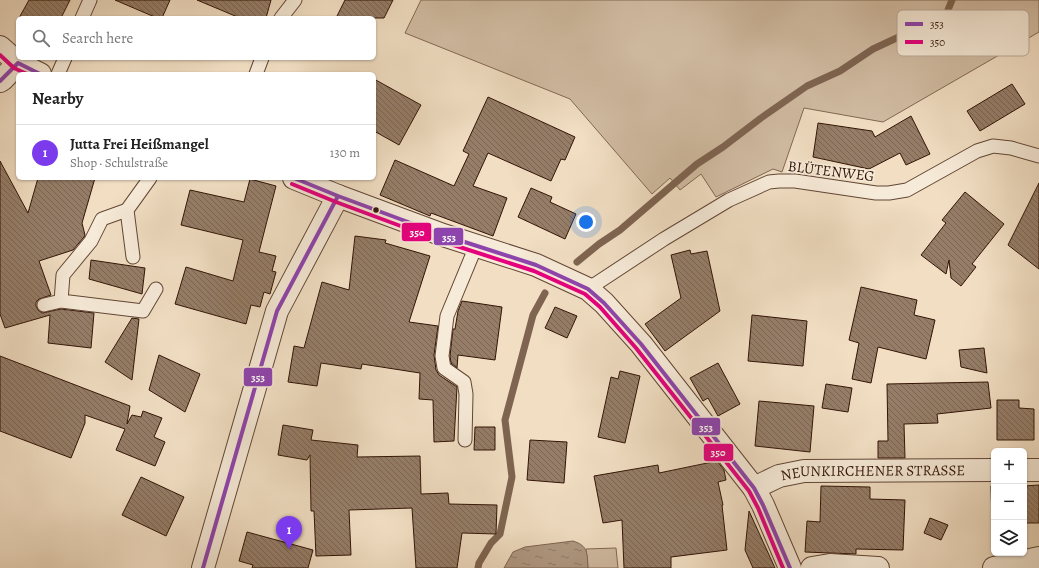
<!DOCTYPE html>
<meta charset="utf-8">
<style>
:root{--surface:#fff;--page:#f2f2f2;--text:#222;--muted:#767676;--line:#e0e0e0;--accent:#7c3aed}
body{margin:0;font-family:Alegreya,serif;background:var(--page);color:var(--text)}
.controls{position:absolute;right:12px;bottom:12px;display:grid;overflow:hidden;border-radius:6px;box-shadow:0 1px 3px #0004}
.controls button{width:36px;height:36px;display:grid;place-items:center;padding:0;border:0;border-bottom:1px solid var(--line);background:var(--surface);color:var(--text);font:20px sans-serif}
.you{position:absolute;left:586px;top:222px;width:14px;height:14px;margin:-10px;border:3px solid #fff;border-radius:50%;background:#1a73e8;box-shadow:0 0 0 6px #1a73e833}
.badge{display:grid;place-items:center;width:26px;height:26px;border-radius:50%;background:var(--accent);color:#fff;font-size:13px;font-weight:700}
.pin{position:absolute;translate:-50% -33px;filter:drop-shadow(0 1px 2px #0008)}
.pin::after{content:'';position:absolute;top:21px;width:14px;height:12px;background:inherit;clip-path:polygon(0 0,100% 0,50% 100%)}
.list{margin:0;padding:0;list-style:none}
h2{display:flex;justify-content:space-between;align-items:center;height:52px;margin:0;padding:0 16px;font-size:17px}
h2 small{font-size:13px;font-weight:400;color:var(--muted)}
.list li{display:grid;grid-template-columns:26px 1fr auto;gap:12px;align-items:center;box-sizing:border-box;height:56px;padding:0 16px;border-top:1px solid var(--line)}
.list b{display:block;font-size:15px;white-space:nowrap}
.list p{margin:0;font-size:13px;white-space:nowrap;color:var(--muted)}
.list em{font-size:13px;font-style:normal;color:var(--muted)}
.icon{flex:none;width:22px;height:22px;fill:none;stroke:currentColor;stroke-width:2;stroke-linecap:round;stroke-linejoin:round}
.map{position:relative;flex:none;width:1039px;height:568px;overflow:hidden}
.search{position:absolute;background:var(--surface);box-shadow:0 1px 3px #0004;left:16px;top:16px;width:360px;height:44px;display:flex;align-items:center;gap:10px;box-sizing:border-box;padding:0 14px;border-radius:6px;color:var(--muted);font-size:15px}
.panel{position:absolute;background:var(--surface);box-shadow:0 1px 3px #0004;left:16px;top:72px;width:360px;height:108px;border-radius:6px}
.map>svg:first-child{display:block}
.green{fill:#d1bca3;stroke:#826854}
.water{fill:url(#water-ripples);stroke:#7e6451}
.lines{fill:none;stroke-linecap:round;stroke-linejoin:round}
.stream{stroke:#7e6451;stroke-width:7}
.building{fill:url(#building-back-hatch);stroke:#321406}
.lane-casing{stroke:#624635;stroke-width:15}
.street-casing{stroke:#624635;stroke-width:24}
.lane{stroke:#f6ead8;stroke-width:13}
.street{stroke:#f6ead8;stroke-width:22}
.bus-1-casing{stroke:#f6ead8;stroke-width:7}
.bus-2-casing{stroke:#f6ead8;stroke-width:7}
.bus-1{stroke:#8e44ad;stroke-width:4}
.bus-2{stroke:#e5007d;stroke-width:4}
.bus-dot{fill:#321406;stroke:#f6ead8;stroke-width:1.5}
.labels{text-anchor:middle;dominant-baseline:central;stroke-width:3.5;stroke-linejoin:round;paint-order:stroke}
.street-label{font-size:15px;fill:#321406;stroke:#f6ead8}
.key{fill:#f6ead8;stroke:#ba9;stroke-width:1}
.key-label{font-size:11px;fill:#321406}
.line-badge{stroke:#f6ead8;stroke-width:1.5}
.badge-label{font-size:11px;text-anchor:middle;font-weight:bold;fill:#fff}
</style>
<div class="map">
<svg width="1039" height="568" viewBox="0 0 1039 568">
<defs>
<pattern id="water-ripples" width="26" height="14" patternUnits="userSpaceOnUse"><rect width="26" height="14" fill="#b09983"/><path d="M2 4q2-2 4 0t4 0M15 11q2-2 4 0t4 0" fill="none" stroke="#907c69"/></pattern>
<pattern id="building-back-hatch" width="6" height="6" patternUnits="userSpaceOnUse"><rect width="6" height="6" fill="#957d68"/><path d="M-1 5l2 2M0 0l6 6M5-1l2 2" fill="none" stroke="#7a6554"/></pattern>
</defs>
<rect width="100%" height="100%" fill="#f1dec3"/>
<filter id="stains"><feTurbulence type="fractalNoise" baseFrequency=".005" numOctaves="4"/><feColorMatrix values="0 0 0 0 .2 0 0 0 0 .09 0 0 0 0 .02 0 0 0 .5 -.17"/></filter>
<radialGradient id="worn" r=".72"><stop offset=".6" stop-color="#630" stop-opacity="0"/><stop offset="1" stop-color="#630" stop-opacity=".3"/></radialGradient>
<path class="green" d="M421 0H1039V32L883 122 804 108 782 172 773 169 716 197 701 174 680 190 670 178 652 194 570 99 405 33Z
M616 548 618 568H588L586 549Z"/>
<path class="water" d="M573 541C589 546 587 554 588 568H504L513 552 525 547Z"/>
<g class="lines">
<path class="stream" d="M577 262 599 244 620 230 697 164 723 147 761 118 807 86 840 71 873 49 946 15 952 0
M478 568 479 563 491 543 500 534 512 477 505 420 533 315 545 293"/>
</g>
<path class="building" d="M29 0H70L61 18H19Z
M115 0H170L162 18H157Z
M197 0H271L266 18H240Z
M345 0H393L384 18H336Z
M374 79 421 105 399 145 374 131Z
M1012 84 1025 104 980 131 967 111Z
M488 97 575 137 565 160 561 159 551 181 488 153 473 186 507 198 493 236 431 213 430 216 380 195 395 160 454 186 469 154 463 151Z
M911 116 930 154 906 165 900 153 869 169 813 157 818 123 872 131 875 137Z
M0 161 28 213 38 178H95L82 223 85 235 84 237 73 250 39 261 51 295 39 299 36 302V306L38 310 42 313 61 309 94 313 91 348 48 343 50 315 5 328 0 314Z
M250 179 276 186 259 252 276 256 272 271 276 272 270 294 264 292 260 307 251 305 246 324 175 304 186 267 233 281 243 240 181 225 190 190 244 202Z
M1039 183V269L1008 245Z
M531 188 552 197 550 202 576 214 565 239 518 217Z
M965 192 1004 224 972 264 976 267 961 286 951 278 949 260 946 274 921 255 946 223 942 220Z
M355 236 386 240 385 243 430 256 409 322 438 326 434 355 436 370 439 375 457 387 454 441 434 442 433 400 419 399 420 373 362 364 361 369 321 363 317 386 288 382 294 346 304 348 322 282 349 290Z
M690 250 691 254 707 251 720 311 665 351 645 324 681 298 671 255Z
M91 260 145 268 142 294 89 279Z
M861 287 917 300 914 315 935 320 926 359 878 347 871 383 852 379 859 343 849 340Z
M462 301 502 307 495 360 458 355 457 368 451 363 450 356 453 329H455L458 311Z
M555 307 577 316 567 338 545 328Z
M752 315 807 321 803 366 748 361Z
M132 318 139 319 132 380 105 362Z
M984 348 987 373 961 367 959 350Z
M159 355 200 374 185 412 149 390Z
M0 356 130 406 127 424 132 415 141 417 143 411 162 418 154 437 165 442 155 466 116 450 125 429 85 415V423L71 458 0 431Z
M718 363 740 404 718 416 708 398 703 401 690 378Z
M620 371 640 376 625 443 598 437 611 377 618 379Z
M988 382 991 408 937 414 938 423 904 424 905 458H878V441H888L887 384Z
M826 384 852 388 848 412 822 408Z
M997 400H1019V408L1034 409V440H997Z
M759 401 814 406 810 452 755 446Z
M283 425 313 430 311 440 358 445 357 457 420 456 421 494 448 493 449 504 497 505 496 534 462 533 457 568H416L412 508 349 510 351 555 316 556 314 511H311L310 455 307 460 278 455Z
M475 427H495V450H474Z
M530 440 567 442 564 483 527 480Z
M717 461 724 470 726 480 718 482 723 505H722L727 550 671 557V568H624L622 520 603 523 594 476 658 465 659 473Z
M141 477 184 497 166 536 122 515Z
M1039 485V523H1024V486Z
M821 486 870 487V499L905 500 903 550 856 549V554L805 552 807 521 820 522Z
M991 486H994V524H992Z
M749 511 775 568H753L745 550Z
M930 518 948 525 941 540 924 533Z
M247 532 313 550 308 568H252L253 565 239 561Z"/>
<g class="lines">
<defs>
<path id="lane" d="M82 18 90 0
M281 18 295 0
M58 74 65 58
M256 74 262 58
M127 210 133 257
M588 289 664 239 729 200 769 182 779 181H795L876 193H889L907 190 977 151 993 146 1011 148 1039 156
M61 301 143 311 156 289
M44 305 61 301 63 275 91 241 102 219 127 210 150 178
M465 440 466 394 464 382 444 368 442 356 447 316 476 246"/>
<g id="street">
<path d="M0 47 18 63 40 74"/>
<path d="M0 81 3 79 18 63"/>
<path d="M294 178 338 196 443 235 536 265 588 289 604 303 641 344 754 488 763 505 790 568"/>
<path d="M1024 470H1039"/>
<path id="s1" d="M754 488 779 476 804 471 994 470"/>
<path d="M203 568 277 311 338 196"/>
<path d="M812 568 830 565 878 568"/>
<path d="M994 568 1039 558"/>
</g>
</defs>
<use href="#lane" class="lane-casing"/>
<use href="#street" class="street-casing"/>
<use href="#lane" class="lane"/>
<use href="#street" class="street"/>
<defs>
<path id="bus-1" d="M0 81 18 63 40 74
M294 178 338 196 443 235 536 265 588 289 604 303 641 344 754 488 763 505 790 568
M203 568 277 311 338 196"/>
<path id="bus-2" d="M0 55 14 68 27 74
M292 184 336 202 441 241 534 271 585 294 600 307 636 348 749 491 758 508 783 568"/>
</defs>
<use href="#bus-1" class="bus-1-casing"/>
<use href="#bus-2" class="bus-2-casing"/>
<use href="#bus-1" class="bus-1"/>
<use href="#bus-2" class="bus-2"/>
</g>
<circle class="bus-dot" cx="376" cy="210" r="3.5"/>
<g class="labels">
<g class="street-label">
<text transform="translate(831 171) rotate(7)">BLÜTENWEG</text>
<text stroke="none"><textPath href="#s1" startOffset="122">NEUNKIRCHENER STRASSE</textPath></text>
</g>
</g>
<rect x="897" y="10" width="132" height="46" rx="6" class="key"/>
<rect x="905" y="22" width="18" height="4" fill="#8e44ad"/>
<rect x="905" y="40" width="18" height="4" fill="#e5007d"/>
<g class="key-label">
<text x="930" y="28">353</text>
<text x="930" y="46">350</text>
</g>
<g class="line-badge">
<rect x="401" y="222" width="31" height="20" rx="4" fill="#e5007d"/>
<rect x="433" y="227" width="31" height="19" rx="4" fill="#8e44ad"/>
<rect x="243" y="367" width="30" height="20" rx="4" fill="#8e44ad"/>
<rect x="691" y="417" width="30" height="19" rx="4" fill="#8e44ad"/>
<rect x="703" y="443" width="31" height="19" rx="4" fill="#e5007d"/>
</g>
<g class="badge-label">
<text x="417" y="236">350</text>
<text x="449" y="241">353</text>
<text x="258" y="381">353</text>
<text x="706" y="431">353</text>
<text x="718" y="456">350</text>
</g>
<rect width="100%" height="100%" filter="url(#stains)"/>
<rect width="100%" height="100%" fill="url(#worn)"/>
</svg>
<div class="controls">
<button>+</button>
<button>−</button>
<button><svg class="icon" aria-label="layers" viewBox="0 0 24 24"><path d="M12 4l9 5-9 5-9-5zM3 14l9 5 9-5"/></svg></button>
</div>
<div class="you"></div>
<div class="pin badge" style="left:289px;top:549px">1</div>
<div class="search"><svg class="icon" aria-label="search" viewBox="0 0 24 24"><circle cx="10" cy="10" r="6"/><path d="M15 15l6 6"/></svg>Search here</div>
<section class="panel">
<h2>Nearby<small></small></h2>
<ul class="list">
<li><span class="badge">1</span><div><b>Jutta Frei Heißmangel</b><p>Shop · Schulstraße</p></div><em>130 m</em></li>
</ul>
</section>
</div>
